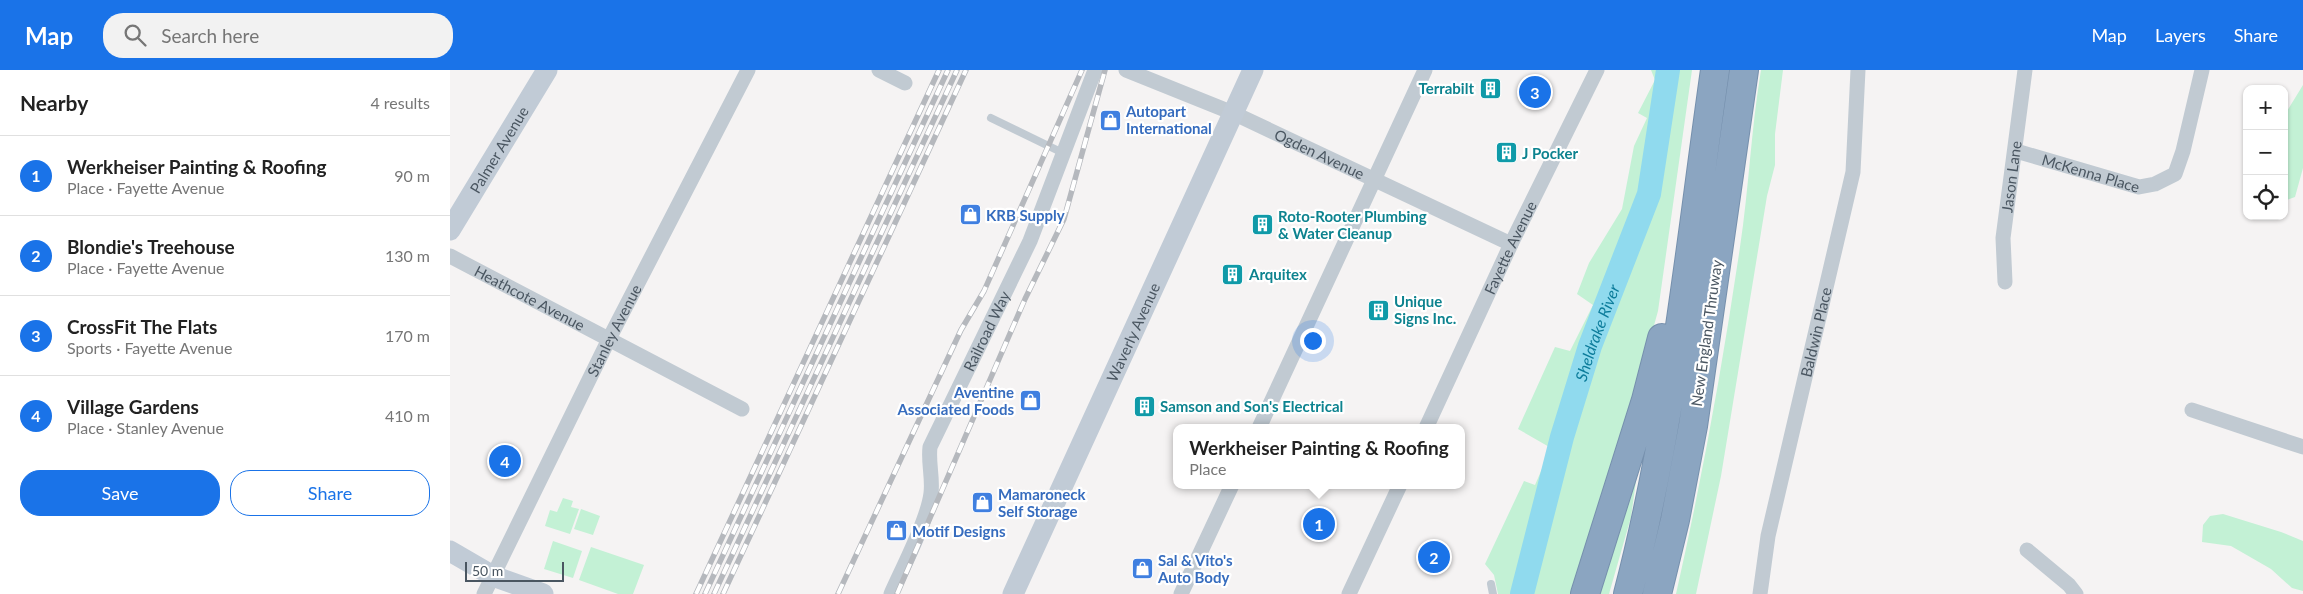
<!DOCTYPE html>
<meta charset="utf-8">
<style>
:root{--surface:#fff;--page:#f2f2f2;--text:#222;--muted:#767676;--line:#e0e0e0;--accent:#1a73e8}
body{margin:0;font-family:Lato,sans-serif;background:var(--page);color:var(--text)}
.controls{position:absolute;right:15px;top:15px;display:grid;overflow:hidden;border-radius:10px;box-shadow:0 1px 4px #0004}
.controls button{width:45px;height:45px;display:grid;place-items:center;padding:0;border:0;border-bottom:1px solid var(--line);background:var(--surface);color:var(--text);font:25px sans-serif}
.scale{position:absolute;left:15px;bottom:12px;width:99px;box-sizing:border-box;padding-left:5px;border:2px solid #4a5661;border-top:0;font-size:14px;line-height:18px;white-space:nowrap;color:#4a5661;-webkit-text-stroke:4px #fff;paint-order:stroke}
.you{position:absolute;left:862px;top:270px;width:18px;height:18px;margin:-12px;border:4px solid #fff;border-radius:50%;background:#1a73e8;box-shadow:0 0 0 8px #1a73e833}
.badge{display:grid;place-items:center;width:32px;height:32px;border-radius:50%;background:var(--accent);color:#fff;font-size:16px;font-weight:700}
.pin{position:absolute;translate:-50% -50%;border:2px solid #fff;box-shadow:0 1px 5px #0006}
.popup{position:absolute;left:723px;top:354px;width:292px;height:65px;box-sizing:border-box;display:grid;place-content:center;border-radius:10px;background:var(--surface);filter:drop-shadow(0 1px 4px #0005);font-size:16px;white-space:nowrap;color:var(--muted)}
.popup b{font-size:19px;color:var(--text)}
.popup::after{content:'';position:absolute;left:50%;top:100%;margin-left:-10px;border:10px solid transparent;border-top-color:var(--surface)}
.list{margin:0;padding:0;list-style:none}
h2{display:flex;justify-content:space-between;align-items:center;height:65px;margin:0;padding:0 20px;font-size:21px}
h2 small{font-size:16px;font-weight:400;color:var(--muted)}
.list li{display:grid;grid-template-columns:32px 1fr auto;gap:15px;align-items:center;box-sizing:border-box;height:80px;padding:0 20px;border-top:1px solid var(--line)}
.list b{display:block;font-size:19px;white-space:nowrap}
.list p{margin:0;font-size:16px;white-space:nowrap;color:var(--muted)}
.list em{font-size:16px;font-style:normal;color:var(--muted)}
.actions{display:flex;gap:10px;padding:15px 20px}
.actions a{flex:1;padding:11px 0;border:1px solid var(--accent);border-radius:20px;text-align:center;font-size:18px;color:var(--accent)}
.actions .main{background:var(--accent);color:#fff}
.icon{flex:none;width:28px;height:28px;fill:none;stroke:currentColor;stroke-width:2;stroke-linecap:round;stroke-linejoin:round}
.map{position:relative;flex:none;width:1853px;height:524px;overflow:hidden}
header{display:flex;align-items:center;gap:30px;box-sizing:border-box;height:70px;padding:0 25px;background:var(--accent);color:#fff}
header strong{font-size:24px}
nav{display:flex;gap:28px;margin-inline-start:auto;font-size:18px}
.search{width:350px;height:45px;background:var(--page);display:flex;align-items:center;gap:12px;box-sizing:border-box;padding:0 18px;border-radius:20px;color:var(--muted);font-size:19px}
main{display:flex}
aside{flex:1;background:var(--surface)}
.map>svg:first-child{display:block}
.green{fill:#c3f1d5}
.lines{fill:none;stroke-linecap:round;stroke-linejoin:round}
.river{stroke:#90daee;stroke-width:24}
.highway-casing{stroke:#7690ad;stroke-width:30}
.lane{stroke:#c1cad2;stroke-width:8}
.street{stroke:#c1cad2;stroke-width:15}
.secondary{stroke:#c1cbd6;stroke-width:21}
.highway{stroke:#8ba5c1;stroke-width:28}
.rail-casing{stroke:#b5b8bd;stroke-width:5.5}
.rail{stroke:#fff;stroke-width:4;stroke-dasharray:11;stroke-linecap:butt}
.labels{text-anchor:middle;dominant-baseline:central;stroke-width:4.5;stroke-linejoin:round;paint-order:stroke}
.culture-label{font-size:15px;font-weight:bold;fill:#0d838f;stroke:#fff;text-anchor:start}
.shop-label{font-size:15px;font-weight:bold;fill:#366cbe;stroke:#fff;text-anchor:start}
.street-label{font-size:15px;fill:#4a5661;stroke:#fff}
.water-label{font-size:16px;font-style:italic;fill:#0c7c9b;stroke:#fff}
</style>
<header>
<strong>Map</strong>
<div class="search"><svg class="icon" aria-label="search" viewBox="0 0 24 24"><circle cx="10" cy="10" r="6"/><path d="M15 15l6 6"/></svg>Search here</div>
<nav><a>Map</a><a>Layers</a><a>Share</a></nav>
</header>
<main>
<aside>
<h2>Nearby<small>4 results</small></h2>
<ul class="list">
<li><span class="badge">1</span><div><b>Werkheiser Painting &amp; Roofing</b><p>Place · Fayette Avenue</p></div><em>90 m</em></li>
<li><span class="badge">2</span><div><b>Blondie's Treehouse</b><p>Place · Fayette Avenue</p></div><em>130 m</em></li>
<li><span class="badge">3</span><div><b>CrossFit The Flats</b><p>Sports · Fayette Avenue</p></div><em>170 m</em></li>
<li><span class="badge">4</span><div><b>Village Gardens</b><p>Place · Stanley Avenue</p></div><em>410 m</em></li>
</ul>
<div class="actions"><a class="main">Save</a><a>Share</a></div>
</aside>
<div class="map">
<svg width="1853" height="524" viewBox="0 0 1853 524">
<rect width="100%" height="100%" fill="#f5f3f3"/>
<path class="green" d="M1201 0H1242L1208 241 1163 403 1125 524H1048L1044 505 1035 494 1074 411 1085 415 1101 378 1068 359 1105 277 1120 281 1143 235 1127 224 1139 193 1172 139 1184 76 1197 48 1188 43 1205 10Z
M1311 0H1333L1325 64V95L1317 126 1271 406 1246 524H1226C1252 409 1273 293 1290 177 1299 118 1301 59 1311 0Z
M1853 15V98L1845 127 1834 131V46Z
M1188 397 1181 447 1159 524H1146Z
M113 428 123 431 121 437 129 439 120 464 95 456 100 440 107 442Z
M131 439 150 446 143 465 124 459Z
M1773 444 1831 462 1853 471V521L1842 518 1821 499 1781 476 1752 472 1753 455 1760 446Z
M103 471 132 481 123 508 94 499Z
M141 477 194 495 183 524H168L129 510Z"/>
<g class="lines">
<path class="river" id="s1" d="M1072 524 1112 367 1140 276 1199 124 1218 0"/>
<defs>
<path id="highway" d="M1135 524 1196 330 1212 268
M1178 524C1223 353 1240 175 1265 0
M1207 524 1225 450 1243 356 1294 0"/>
</defs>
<use href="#highway" class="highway-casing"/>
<path class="lane" d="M541 48 613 83
M1041 514 1043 524"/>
<g class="street">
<path d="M429 0 455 13"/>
<path id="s2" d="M676 0 783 43 1061 174"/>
<path id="s3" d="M1566 81 1689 117 1705 114 1725 104 1733 81 1752 0"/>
<path id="s4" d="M0 186 292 339"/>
<path id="s5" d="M1555 212 1553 168 1575 0"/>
<path d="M1742 340 1853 377"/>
<path d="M809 358 975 0"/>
<path id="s6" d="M976 358 1061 174 1147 0"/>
<path d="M1577 480 1619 515 1626 524"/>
<path id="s7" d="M34 524 159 269 298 0"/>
<path id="s8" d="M441 524C452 499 478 449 481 423 483 408 478 393 480 377L580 171 645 0"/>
<path d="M731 524 782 415"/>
<path d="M899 524 950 415"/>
<path id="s9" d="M1310 524 1318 466 1403 102 1408 0"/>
</g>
<g class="secondary">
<path id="s10" d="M0 160 97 0"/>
<path d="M0 481 43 506 93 524"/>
<path id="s11" d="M563 524 803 0"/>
</g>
<use href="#highway" class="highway"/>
<defs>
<path id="rail" d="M246 524 489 0
M255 524 498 0
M264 524 507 0
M273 524 516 0
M388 524 511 260 534 221 632 0
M447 524 575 229 614 149 655 0"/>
</defs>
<use href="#rail" class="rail-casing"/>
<use href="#rail" class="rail"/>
</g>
<defs>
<symbol id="building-square" viewBox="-11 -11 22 22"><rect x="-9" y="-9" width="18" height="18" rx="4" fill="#0f9aa8" stroke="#fff"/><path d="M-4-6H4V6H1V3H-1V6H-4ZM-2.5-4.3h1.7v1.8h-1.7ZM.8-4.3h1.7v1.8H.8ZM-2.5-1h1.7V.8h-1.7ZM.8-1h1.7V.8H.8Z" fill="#fff"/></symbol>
<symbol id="shop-square" viewBox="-11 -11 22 22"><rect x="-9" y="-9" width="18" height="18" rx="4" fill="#3f7fe0" stroke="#fff"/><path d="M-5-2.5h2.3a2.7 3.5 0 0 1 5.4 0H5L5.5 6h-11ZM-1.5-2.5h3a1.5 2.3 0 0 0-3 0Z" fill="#fff"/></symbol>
</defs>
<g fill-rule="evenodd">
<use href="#building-square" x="1028" y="6" width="25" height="25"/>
<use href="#shop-square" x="648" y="38" width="25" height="25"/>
<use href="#building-square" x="1044" y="70" width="25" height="25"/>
<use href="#shop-square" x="508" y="132" width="25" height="25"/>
<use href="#building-square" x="800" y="142" width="25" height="25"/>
<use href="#building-square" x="770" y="192" width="25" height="25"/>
<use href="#building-square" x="916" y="228" width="25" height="25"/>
<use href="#shop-square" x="568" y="318" width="25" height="25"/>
<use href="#building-square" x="682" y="324" width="25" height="25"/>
<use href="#shop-square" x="520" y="420" width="25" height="25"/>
<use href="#shop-square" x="434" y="448" width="25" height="25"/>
<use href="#shop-square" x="680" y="486" width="25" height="25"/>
</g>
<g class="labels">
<g class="culture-label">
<text x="1024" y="18" text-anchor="end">Terrabilt</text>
<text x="1072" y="83">J Pocker</text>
<text x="828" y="146">Roto-Rooter Plumbing<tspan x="828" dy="17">&amp; Water Cleanup</tspan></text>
<text x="799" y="204">Arquitex</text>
<text x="944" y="231">Unique<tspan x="944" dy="17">Signs Inc.</tspan></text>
<text x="710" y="336">Samson and Son's Electrical</text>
</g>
<g class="shop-label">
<text x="676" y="41">Autopart<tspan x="676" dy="17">International</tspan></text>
<text x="536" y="145">KRB Supply</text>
<text x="564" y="322" text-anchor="end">Aventine<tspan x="564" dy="17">Associated Foods</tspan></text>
<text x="548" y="424">Mamaroneck<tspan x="548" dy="17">Self Storage</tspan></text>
<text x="462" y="461">Motif Designs</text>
<text x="708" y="490">Sal &amp; Vito's<tspan x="708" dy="17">Auto Body</tspan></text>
</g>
<g class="street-label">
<text stroke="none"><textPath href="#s10" startOffset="94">Palmer Avenue</textPath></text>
<text stroke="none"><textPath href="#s2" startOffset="211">Ogden Avenue</textPath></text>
<text stroke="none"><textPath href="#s3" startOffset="78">McKenna Place</textPath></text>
<text stroke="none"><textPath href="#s5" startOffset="106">Jason Lane</textPath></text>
<text stroke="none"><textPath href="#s6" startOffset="199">Fayette Avenue</textPath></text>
<text stroke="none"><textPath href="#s4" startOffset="90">Heathcote Avenue</textPath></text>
<text stroke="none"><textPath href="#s7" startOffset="294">Stanley Avenue</textPath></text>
<text stroke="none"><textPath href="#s8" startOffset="284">Railroad Way</textPath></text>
<text stroke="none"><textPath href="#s11" startOffset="288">Waverly Avenue</textPath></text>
<text transform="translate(1256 263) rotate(-82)">New England Thruway</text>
<text stroke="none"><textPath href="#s9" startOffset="268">Baldwin Place</textPath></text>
</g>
<g class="water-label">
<text stroke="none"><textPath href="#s1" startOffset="272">Sheldrake River</textPath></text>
</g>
</g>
</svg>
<div class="controls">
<button>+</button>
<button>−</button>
<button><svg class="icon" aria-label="locate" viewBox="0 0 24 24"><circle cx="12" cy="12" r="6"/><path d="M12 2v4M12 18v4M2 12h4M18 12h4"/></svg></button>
</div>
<div class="scale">50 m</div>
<div class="you"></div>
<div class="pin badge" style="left:869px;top:454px">1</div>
<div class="popup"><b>Werkheiser Painting &amp; Roofing</b>Place</div>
<div class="pin badge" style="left:984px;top:487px">2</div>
<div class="pin badge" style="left:1085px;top:22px">3</div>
<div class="pin badge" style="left:55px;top:391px">4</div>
</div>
</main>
